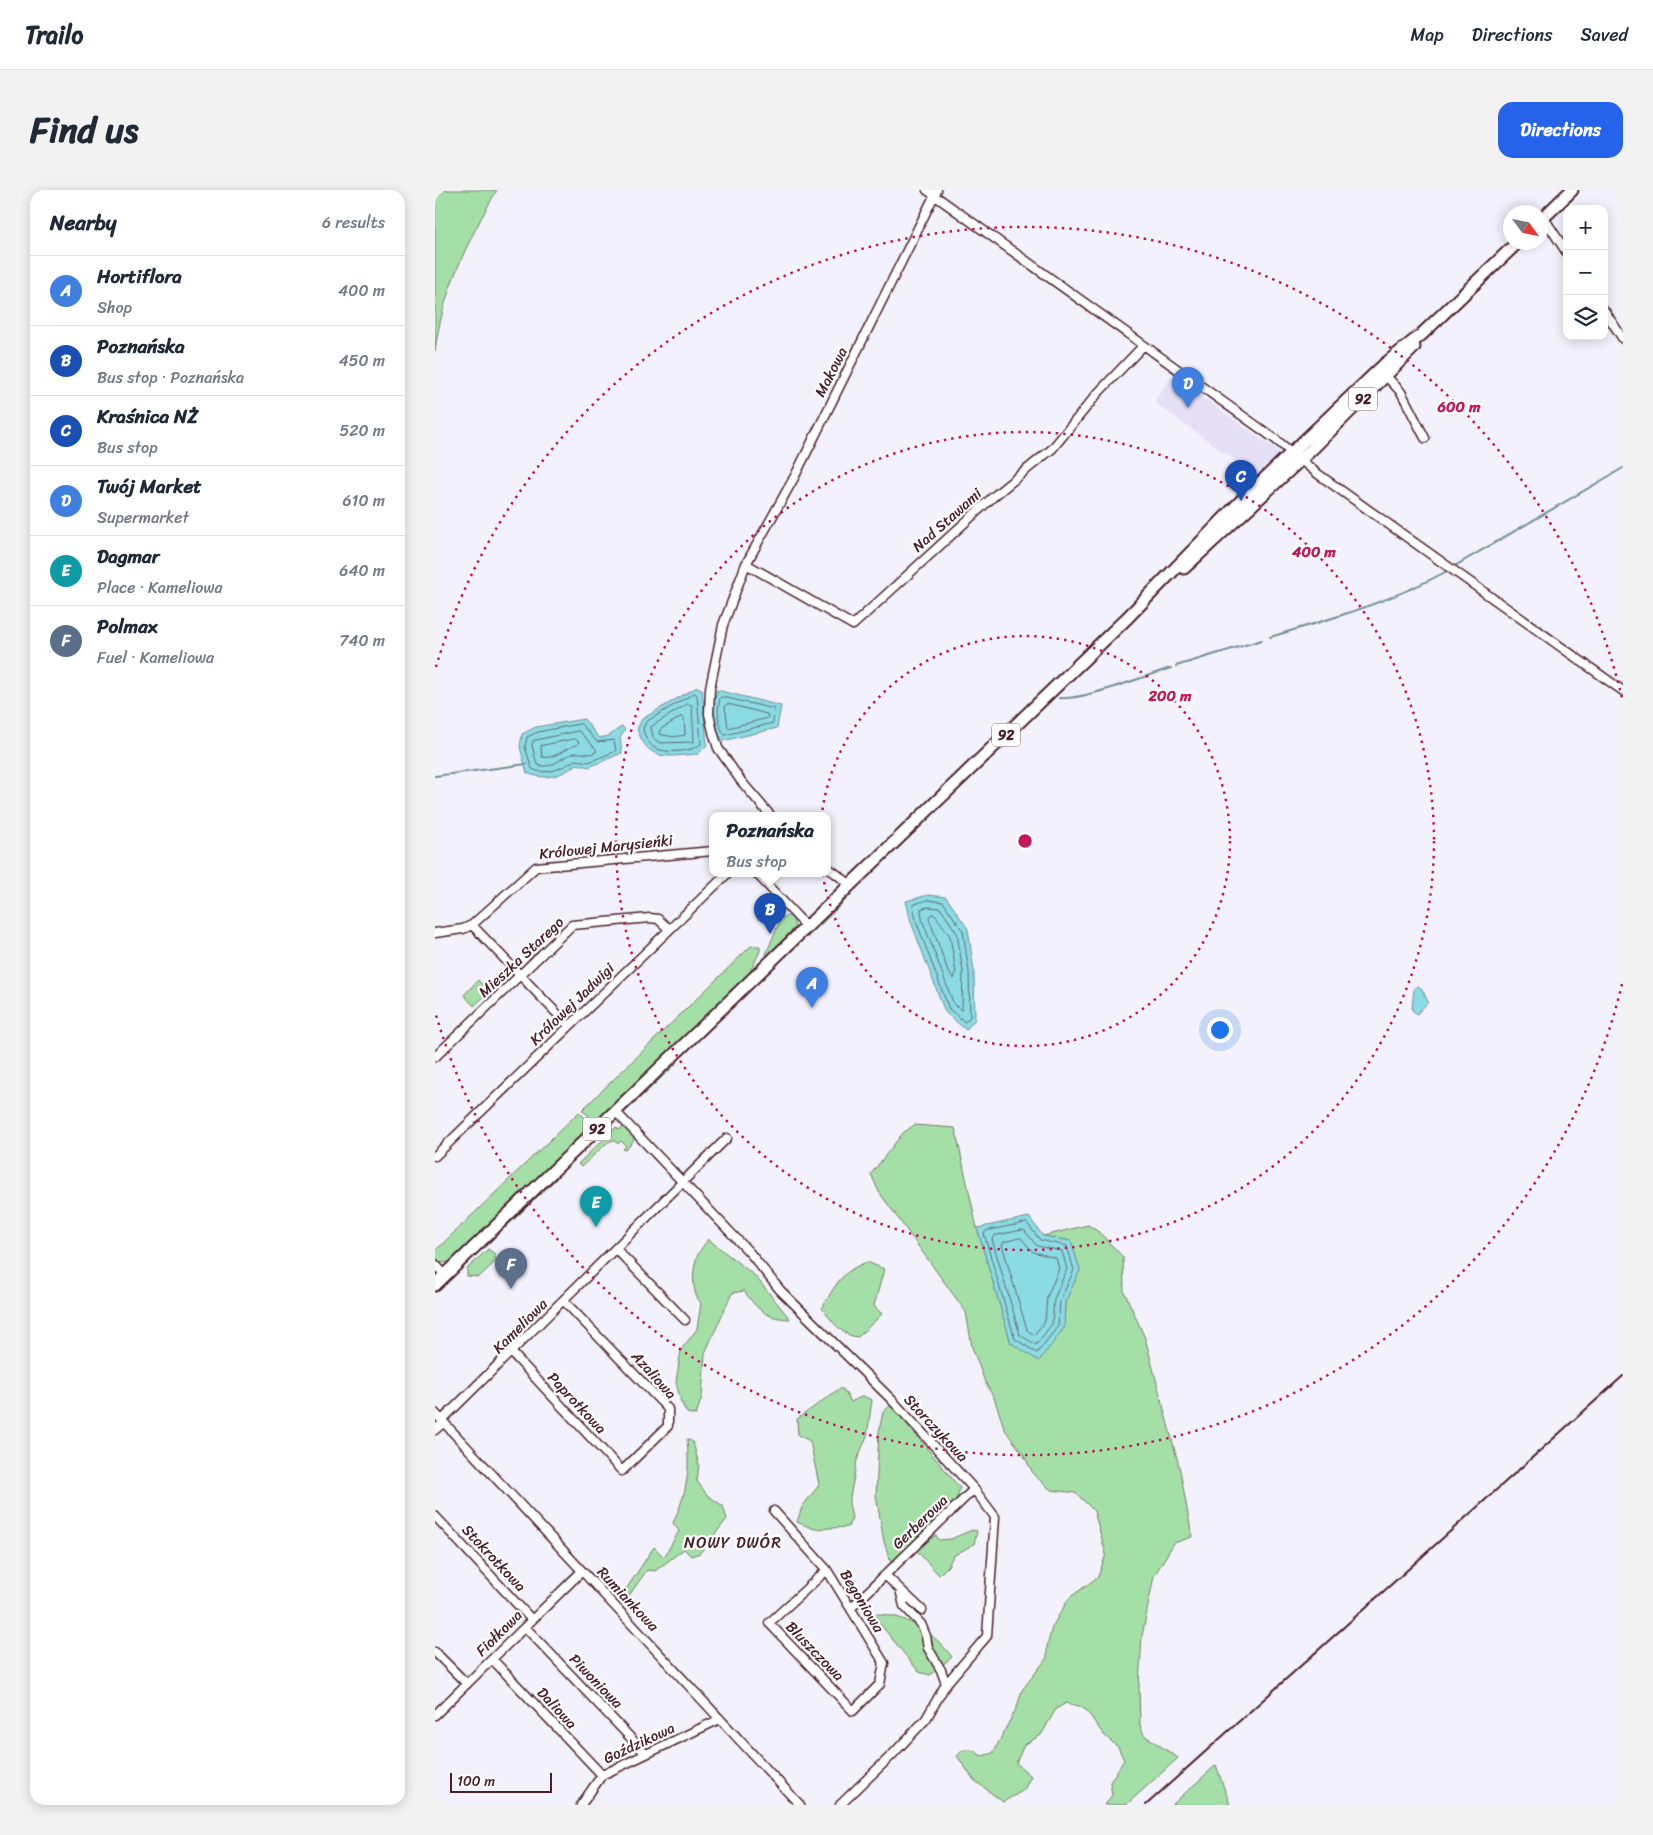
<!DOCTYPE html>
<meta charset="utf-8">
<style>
:root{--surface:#fff;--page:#f2f2f3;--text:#1f2937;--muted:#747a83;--line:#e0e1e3;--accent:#2563eb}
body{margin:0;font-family:Sriracha,sans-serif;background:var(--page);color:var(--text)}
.controls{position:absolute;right:15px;top:15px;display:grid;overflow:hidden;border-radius:10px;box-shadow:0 2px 12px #0003}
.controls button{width:45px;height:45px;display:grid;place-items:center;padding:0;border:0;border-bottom:1px solid var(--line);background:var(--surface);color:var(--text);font:25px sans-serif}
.compass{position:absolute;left:1068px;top:15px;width:45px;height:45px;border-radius:50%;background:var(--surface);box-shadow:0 2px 12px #0003;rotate:123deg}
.scale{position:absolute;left:15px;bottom:12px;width:102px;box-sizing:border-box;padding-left:5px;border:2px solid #4a1f2b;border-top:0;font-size:14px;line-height:18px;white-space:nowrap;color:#4a1f2b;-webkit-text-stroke:4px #fff;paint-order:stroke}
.you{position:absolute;left:784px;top:839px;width:18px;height:18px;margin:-12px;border:4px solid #fff;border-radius:50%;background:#1a73e8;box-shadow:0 0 0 8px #1a73e833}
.badge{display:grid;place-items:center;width:32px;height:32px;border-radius:50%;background:var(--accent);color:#fff;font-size:16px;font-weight:700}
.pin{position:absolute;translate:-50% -41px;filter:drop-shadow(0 1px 2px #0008)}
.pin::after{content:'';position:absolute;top:26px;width:18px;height:15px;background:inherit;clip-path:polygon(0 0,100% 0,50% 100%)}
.popup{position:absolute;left:274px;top:622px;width:122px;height:65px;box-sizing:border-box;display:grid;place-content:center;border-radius:10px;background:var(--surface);filter:drop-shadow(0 1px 4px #0005);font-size:16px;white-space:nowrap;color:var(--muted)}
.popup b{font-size:19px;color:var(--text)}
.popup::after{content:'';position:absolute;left:50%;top:100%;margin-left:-10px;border:10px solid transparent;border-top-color:var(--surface)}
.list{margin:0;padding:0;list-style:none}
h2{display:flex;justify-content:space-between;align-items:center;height:65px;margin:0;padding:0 20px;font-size:21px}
h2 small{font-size:16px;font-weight:400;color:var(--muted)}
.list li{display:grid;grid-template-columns:32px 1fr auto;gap:15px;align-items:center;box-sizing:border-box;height:70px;padding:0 20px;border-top:1px solid var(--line)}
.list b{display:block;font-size:19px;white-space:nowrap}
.list p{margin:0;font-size:16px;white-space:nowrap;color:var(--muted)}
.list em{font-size:16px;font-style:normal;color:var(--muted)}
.icon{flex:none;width:28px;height:28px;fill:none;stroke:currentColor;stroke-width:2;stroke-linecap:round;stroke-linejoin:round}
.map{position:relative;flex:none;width:1188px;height:1615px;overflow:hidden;border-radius:15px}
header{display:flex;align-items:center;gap:30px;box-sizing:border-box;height:70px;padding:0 25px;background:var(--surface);border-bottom:1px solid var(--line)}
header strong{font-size:24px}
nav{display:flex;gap:28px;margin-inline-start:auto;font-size:18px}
.intro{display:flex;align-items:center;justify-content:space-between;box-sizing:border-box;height:120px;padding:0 30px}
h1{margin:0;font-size:35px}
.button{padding:12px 22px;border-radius:15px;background:var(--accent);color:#fff;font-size:18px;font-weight:700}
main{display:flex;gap:30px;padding:0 30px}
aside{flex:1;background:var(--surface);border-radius:15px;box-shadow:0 2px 12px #0003}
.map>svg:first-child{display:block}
.built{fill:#e5e0f6}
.green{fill:#a3dfa6;stroke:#767f68}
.water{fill:#8adbe3;stroke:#709099}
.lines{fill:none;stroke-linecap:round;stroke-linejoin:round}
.shore{stroke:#646a75;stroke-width:1}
.stream{stroke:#709099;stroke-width:2}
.street-casing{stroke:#4a1f2b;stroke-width:11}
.primary-casing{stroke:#4a1f2b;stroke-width:15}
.street{stroke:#fff;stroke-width:8}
.primary{stroke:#fff;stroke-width:11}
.rail{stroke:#4a1f2b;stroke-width:2}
.ring{fill:none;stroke:#c2185b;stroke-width:2.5;stroke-dasharray:2.5 5}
.labels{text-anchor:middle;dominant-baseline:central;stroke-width:4.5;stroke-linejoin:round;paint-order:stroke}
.shield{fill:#fff;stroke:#80626b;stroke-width:1}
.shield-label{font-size:14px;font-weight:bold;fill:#4a1f2b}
.street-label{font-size:15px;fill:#4a1f2b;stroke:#fff}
.neighbourhood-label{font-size:16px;letter-spacing:1px;fill:#4a1f2b;stroke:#fff}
.centre{fill:#c2185b;stroke:#fff;stroke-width:2.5}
.ring-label{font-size:15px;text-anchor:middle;font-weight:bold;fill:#c2185b;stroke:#fff;stroke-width:4.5;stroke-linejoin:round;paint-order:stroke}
</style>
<header>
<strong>Trailo</strong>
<nav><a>Map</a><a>Directions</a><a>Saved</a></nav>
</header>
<div class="intro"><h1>Find us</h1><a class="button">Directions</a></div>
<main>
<aside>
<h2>Nearby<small>6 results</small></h2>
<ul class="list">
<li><span class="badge" style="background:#3f7fe0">A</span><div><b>Hortiflora</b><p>Shop</p></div><em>400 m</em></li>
<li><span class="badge" style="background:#1a4fb4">B</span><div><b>Poznańska</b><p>Bus stop · Poznańska</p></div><em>450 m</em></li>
<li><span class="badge" style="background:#1a4fb4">C</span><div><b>Kraśnica NŻ</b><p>Bus stop</p></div><em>520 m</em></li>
<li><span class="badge" style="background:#3f7fe0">D</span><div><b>Twój Market</b><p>Supermarket</p></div><em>610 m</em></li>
<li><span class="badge" style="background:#0f9aa8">E</span><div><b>Dagmar</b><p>Place · Kameliowa</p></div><em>640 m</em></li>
<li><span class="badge" style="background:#5c6f8a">F</span><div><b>Polmax</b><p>Fuel · Kameliowa</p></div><em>740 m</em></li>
</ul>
</aside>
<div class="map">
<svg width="1188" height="1615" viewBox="0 0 1188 1615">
<rect width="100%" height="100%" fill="#f3f1fb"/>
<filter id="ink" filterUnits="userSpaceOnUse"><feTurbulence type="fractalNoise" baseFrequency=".02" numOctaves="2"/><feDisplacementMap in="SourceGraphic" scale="10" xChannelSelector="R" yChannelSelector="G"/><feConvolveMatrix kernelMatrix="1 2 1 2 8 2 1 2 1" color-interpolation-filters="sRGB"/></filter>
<g filter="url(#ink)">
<path class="built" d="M737 186 842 260 846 264 822 286 719 212Z"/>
<path class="green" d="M0 0H62C33 50 7 103 0 161Z
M415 704H417L372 748 374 744Z
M352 726 358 728 360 737 332 766 331 764 346 728Z
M316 756H325V761L314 784 161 932 147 920Z
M43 790 54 802 39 816 29 805Z
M239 874H241L190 922 191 919Z
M144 922 155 933V937L15 1072 5 1073 0 1067V1061Z
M479 935 520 938 542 1038 576 1153 629 1138 630 1112 645 1080 636 1051 608 1046 653 1035 664 1042 688 1067 689 1101 710 1148 745 1280 757 1347 739 1353 719 1386 707 1446 704 1494 705 1535 709 1545 743 1568 691 1615H670L677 1605 675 1592 689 1570 683 1557 669 1545 651 1520 644 1516 631 1513 621 1519 606 1545 589 1555 581 1573 596 1586 589 1600 568 1612 539 1590 522 1566 528 1560H537L547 1566 558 1563 582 1517 587 1500 612 1468V1457L617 1437 634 1408 663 1387 671 1364 659 1321 641 1303 616 1300 599 1285 588 1264 570 1240 559 1208 550 1192 537 1157 531 1122 444 1002 436 984 468 943Z
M189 936 200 949 191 960 188 959 191 956 186 951 183 954 179 950 173 952 146 977 143 974 181 937 184 940Z
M120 988H122L70 1038V1036Z
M273 1049 320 1086 355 1129C330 1128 323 1120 309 1101L297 1103 270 1163 267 1207 261 1225 252 1223 246 1212 241 1192 246 1160 262 1139 266 1113C257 1105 257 1083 261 1070 262 1063 269 1056 273 1049Z
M53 1059 60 1064 61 1071 44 1087 32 1086V1079Z
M432 1072 449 1079 439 1116 447 1124 423 1147C407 1146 396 1130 387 1118 401 1095 405 1082 432 1072Z
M404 1199H408L416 1212 428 1206 437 1210 432 1246 422 1270 414 1313 417 1328 413 1337 379 1339 362 1332 367 1317 384 1295 375 1251 363 1245 362 1229Z
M456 1215 525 1298 521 1311 456 1373 449 1352 441 1305 444 1241 448 1222Z
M252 1249 258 1252 264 1275 262 1291 272 1305 288 1316 292 1329 265 1363 256 1366 249 1359 220 1381 212 1380 188 1414 186 1407 219 1357 229 1367 244 1341 238 1333C252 1302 255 1283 252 1249Z
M537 1340 542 1341 539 1354 518 1366 513 1376 504 1385 481 1360 501 1345 504 1350 516 1349Z
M437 1424C469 1423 499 1442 517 1467L495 1485 484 1482Z
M781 1575 795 1615H737Z"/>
<path class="water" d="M262 497 267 499 272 555 263 564C232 566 214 573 202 539L207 529Z
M282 500 346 516 342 538 288 551C277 536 276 518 282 500Z
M149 529 164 548 174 546 187 536 190 540 185 548 187 563 154 577 142 574C126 586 111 591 92 583L85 557 87 544 101 537Z
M493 705 511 707 533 739 539 781 540 829 531 840 510 822 476 732 471 711Z
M983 796 987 799 993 812 982 824 977 820 979 798Z
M594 1027 608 1046 636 1051 645 1080 630 1112 629 1138 604 1171 576 1153 542 1038Z"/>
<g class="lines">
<path class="shore" d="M260 503 262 505 266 554C257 562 231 564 220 558 213 554 210 547 208 539L211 532Z
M288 507 339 519 338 533 290 545C282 535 282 520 285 508Z
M253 514 257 515 259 552 225 553 218 548 216 537Z
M293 514 332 524 333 528 293 538 290 516Z
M246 527 249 528 250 545 238 547 224 544 225 540Z
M146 534 162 552 179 550 181 561 154 572 140 570C127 578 112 586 97 579L90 557 92 547 103 542Z
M144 541 161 559V562C153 566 148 562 140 563 127 565 116 582 102 574L97 556 98 551Z
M140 549 144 552 142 555C130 557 120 570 107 567L106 556Z
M493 710 508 712 528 741 534 782 535 827 530 832 514 819 481 731 478 715Z
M494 717 505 718 522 743 528 782 527 820 519 815 487 729 486 719Z
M497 724 501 726 515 746 521 783 519 789 513 781 494 728Z
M592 1033 605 1050 632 1056 639 1080 625 1111 623 1136 602 1163 580 1149 549 1044 551 1041Z
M589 1040 602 1056 627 1061 632 1079 619 1109 617 1134 601 1155 585 1145 557 1049 559 1046Z
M586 1048 598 1062 621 1068 624 1079 612 1107 610 1131 599 1145 592 1140 567 1055 569 1052Z"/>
<path class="stream" d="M1018 377 1188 278
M835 447C896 429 958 411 1014 380
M741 476 827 450
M624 508C648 511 709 486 736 478
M0 586 92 574"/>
<defs>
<path id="street" d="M492 0 840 249 883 284 1188 501
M1109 28 1132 63
M1169 120 1188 149
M951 186 966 202 990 248
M311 374 418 435 559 306 617 259 663 203 708 156
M335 625 306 591 283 558 278 542 274 524 275 498 288 435 311 374 360 286 502 0
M392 677 416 695
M321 683 372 737
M37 735 134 836
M0 743 28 739 37 735 101 677 278 661
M0 867 137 735 215 728 223 729 234 739
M180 921 315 1063 345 1100 456 1209 539 1299 560 1327 552 1446 511 1494 491 1529 458 1564 405 1615
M0 966 293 683
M181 1059 250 1130
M0 1074 10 1085
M77 1163 187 1281 233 1236V1219L129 1111
M0 1223 365 1615
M7 1230 292 948
M0 1240 9 1232
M339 1321 392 1380 449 1473 445 1494 418 1521 334 1433 392 1380
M0 1326 97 1430
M450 1385 487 1420
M465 1399 469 1416 486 1434 491 1446 493 1458 506 1480 511 1494
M416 1418 539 1299
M90 1437 211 1564
M0 1462 32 1494
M57 1469 167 1585
M0 1525 147 1381
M146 1615 167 1585 285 1529"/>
<path id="primary" d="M1106 30 1137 0
M749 378 877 259 979 157
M0 1095 693 427 806 311 950 174 986 145 1083 52"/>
</defs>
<use href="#street" class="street-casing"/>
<use href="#primary" class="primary-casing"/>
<use href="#street" class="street"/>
<use href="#primary" class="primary"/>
<path class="rail" d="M711 1615 1188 1186"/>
</g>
</g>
<g class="ring">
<circle cx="590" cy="651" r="205"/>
<circle cx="590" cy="651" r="409"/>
<path d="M1187 794A614 614 0 0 1 1 825M1 477A614 614 0 0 1 1187 508"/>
</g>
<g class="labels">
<g class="shield">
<rect x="914" y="197.5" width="28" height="23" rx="4"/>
<rect x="557" y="533.5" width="28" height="23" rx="4"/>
<rect x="148" y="927.5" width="28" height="23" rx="4"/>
</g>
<g class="shield-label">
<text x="928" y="209">92</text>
<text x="571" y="545">92</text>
<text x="162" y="939">92</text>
</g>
<g class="street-label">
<text transform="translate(396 182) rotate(-63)">Makowa</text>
<text transform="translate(512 330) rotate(-42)">Nad Stawami</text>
<text transform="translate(171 657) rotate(-6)">Królowej Marysieńki</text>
<text transform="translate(86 767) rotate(-43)">Mieszka Starego</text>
<text transform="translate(137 814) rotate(-44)">Królowej Jadwigi</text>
<text transform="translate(85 1136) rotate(-45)">Kameliowa</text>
<text transform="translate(219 1185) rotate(48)">Azaliowa</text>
<text transform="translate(142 1213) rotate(47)">Paprotkowa</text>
<text transform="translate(501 1238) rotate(47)">Storczykowa</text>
<text transform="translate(485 1332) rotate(-44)">Gerberowa</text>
<text transform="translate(59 1368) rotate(47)">Stokrotkowa</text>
<text transform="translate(193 1409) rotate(47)">Rumiankowa</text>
<text transform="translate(427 1411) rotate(59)">Begoniowa</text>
<text transform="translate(64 1443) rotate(-45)">Fiołkowa</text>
<text transform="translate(380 1461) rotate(46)">Bluszczowa</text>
<text transform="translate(161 1491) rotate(46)">Piwoniowa</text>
<text transform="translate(122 1518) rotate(47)">Daliowa</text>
<text transform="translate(204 1553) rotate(-25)">Goździkowa</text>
</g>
<g class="neighbourhood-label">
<text x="298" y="1352">NOWY DWÓR</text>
</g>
</g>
<circle cx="590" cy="651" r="8" class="centre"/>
<g class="ring-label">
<text x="1024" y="222">600 m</text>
<text x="879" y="367">400 m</text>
<text x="735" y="511">200 m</text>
</g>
</svg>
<div class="controls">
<button>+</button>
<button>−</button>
<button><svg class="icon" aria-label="layers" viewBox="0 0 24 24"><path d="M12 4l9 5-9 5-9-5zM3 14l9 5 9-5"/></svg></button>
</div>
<svg class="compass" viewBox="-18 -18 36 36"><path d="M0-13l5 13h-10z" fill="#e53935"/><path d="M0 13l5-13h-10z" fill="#747a83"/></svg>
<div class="scale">100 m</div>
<div class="you"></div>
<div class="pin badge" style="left:377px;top:818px;background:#3f7fe0">A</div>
<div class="pin badge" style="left:335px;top:744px;background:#1a4fb4">B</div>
<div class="popup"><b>Poznańska</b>Bus stop</div>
<div class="pin badge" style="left:806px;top:311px;background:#1a4fb4">C</div>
<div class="pin badge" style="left:753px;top:218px;background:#3f7fe0">D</div>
<div class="pin badge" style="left:161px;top:1037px;background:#0f9aa8">E</div>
<div class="pin badge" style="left:76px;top:1099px;background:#5c6f8a">F</div>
</div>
</main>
